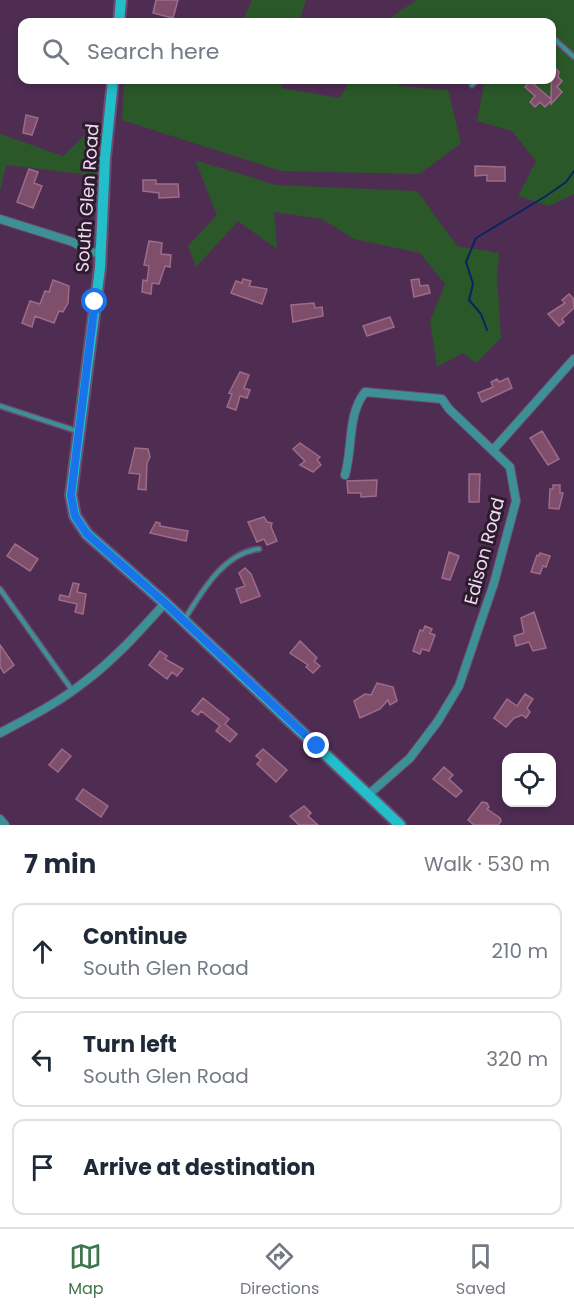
<!DOCTYPE html>
<meta charset="utf-8">
<style>
:root{--surface:#fff;--page:#f2f2f3;--text:#1f2937;--muted:#747a83;--line:#e0e1e3;--accent:#40764c}
body{margin:0;font-family:Poppins,sans-serif;background:var(--page);color:var(--text)}
.controls{position:absolute;right:18px;bottom:18px;display:grid;overflow:hidden;border-radius:12px;box-shadow:0 3px 9px #0003}
.controls button{width:54px;height:54px;display:grid;place-items:center;padding:0;border:0;border-bottom:2px solid var(--line);background:var(--surface);color:var(--text);font:30px sans-serif}
.stop{position:absolute;width:18px;height:18px;margin:-14px;border:4px solid #1a73e8;border-radius:50%;background:#fff}
.stop.end{background:#1a73e8;border-color:#fff;box-shadow:0 2px 6px #0008}
.list{margin:0;padding:0;list-style:none}
h2{display:flex;justify-content:space-between;align-items:center;height:78px;margin:0;padding:0 24px;font-size:26px}
h2 small{font-size:20px;font-weight:400;color:var(--muted)}
.list li{display:grid;grid-template-columns:39px 1fr auto;gap:18px;align-items:center;box-sizing:border-box;height:96px;margin:0 12px 12px;padding:0 12px;border:2px solid var(--line);border-radius:12px}
.list b{display:block;font-size:22px;white-space:nowrap}
.list p{margin:0;font-size:20px;white-space:nowrap;color:var(--muted)}
.list em{font-size:20px;font-style:normal;color:var(--muted)}
.icon{flex:none;width:33px;height:33px;fill:none;stroke:currentColor;stroke-width:2;stroke-linecap:round;stroke-linejoin:round}
.map{position:relative;flex:none;width:574px;height:825px;overflow:hidden}
.search{position:absolute;background:var(--surface);box-shadow:0 3px 9px #0003;left:18px;right:18px;top:18px;height:66px;display:flex;align-items:center;gap:15px;box-sizing:border-box;padding:0 21px;border-radius:12px;color:var(--muted);font-size:22px}
.sheet{height:402px;background:var(--surface)}
nav{display:flex;justify-content:space-around;align-items:center;box-sizing:border-box;height:84px;border-top:2px solid var(--line);background:var(--surface);font-size:16px;color:var(--muted)}
nav a{display:grid;justify-items:center;gap:3px}
nav .on{color:var(--accent)}
.map>svg:first-child{display:block}
.green{fill:#2b5829}
.lines{fill:none;stroke-linecap:round;stroke-linejoin:round}
.stream{stroke:#082462;stroke-width:2}
.building{fill:#7e4e6b;stroke:#9e6b89;stroke-width:1.5}
.service-casing{stroke:#6c4c6f;stroke-width:7}
.minor-casing{stroke:#6c4c6f;stroke-width:10}
.secondary-casing{stroke:#6c4c6f;stroke-width:14}
.service{stroke:#3e9097;stroke-width:4}
.minor{stroke:#3e9097;stroke-width:8}
.secondary{stroke:#22beca;stroke-width:10}
.route{stroke:#1a73e8;stroke-width:8}
.labels{text-anchor:middle;dominant-baseline:central;stroke-width:6;stroke-linejoin:round;paint-order:stroke}
.street-label{font-size:18px;fill:#efdaf1;stroke:#2c1c2d}
</style>
<div class="map">
<svg width="574" height="825" viewBox="0 0 574 825">
<rect width="100%" height="100%" fill="#4f2d53"/>
<path class="green" d="M252 0H306L299 22H242Z
M417 0H574V194L549 206 518 196 536 161 512 131 477 121 484 84 481 80H552V22H384Z
M124 80H283L281 88 340 98 350 80H396L399 86 448 90 461 143 419 174 281 171 122 120Z
M98 129V176L6 165 0 191V134L63 156 89 131Z
M195 160 276 185 417 191 457 246 499 253 497 277 501 338 476 363 463 353 437 367 430 321 445 284 420 253 354 239 322 219 274 212 277 249 238 221 196 267 188 246 217 215Z"/>
<g class="lines">
<path class="stream" d="M487 330 481 314 469 300 473 284 466 262 476 238 546 196 566 182 574 171"/>
</g>
<path class="building" d="M156 0H178L173 18 153 13Z
M552 65 559 72 558 77 562 81 557 87 562 92 551 104V101L545 107 540 102 535 107 530 102 535 96 525 87 530 81 551 99Z
M26 115 38 118 32 135 23 133Z
M475 166 505 167V181H487V175L475 176Z
M29 169 38 172 34 183 42 186 33 208 17 202Z
M143 180H156V184H178L179 197 159 198V193L143 191Z
M149 241 162 243 161 254 171 255 170 267 165 266 159 284 152 283 151 294 142 292 143 280 147 281 149 266 144 265Z
M243 279 251 281 249 286 267 289 262 304 231 293 236 281 242 283Z
M419 279 420 286 428 285 430 293 414 297 411 280Z
M53 280 69 286 68 303 63 312 59 311 54 323 35 316 32 327 22 323 30 301 40 304 45 291 49 292Z
M569 294 573 298 574 308 562 319 564 322 559 326 548 314 565 303 562 300Z
M314 303 315 308 322 307 323 316 293 322 291 305Z
M390 317 394 327 367 336 363 326Z
M240 372 249 375 244 388 250 390 247 398 240 396 236 410 227 407 232 394 229 393Z
M508 378 512 388 482 402 478 393 493 387 491 382 497 379 499 382Z
M542 431 559 459 548 465 530 438Z
M300 443 320 457 317 460 321 465 313 472 300 465 305 461 293 449Z
M135 448 148 449 150 457 147 463 146 490 138 489 140 474 129 473Z
M469 474H480L479 502H469Z
M377 480 376 496 361 497V493H348L347 481Z
M553 485H560V493H563L559 509 549 508 550 489H553Z
M264 517 267 522 272 523 271 527 277 541 267 545 264 539 257 542 248 522Z
M156 522 160 523V526L188 531 186 541 150 533Z
M15 544 38 559 30 571 7 556Z
M449 552 459 556 450 580 442 578Z
M540 553 550 556 546 567 543 566 540 574 531 572 537 555 539 556Z
M245 568 251 574 260 596 241 603 236 589 245 586 239 573Z
M73 583 79 584 77 592 86 594 83 614 75 612 77 604 59 600 60 595 69 597Z
M534 612 546 648 533 651 529 642 516 646 514 636 524 633 521 618Z
M425 626 432 629 430 633 435 635 429 651 422 649 420 654 413 651 420 630 423 631Z
M300 641 317 658 314 661 320 666 313 673 306 667 308 665 290 653Z
M0 645 14 665 4 673 0 667Z
M160 651 167 656 165 659 183 669 177 676 172 672 167 679 149 665Z
M377 683 393 687 397 701 390 705 388 700 380 709 360 718 354 701 365 694 371 695Z
M525 694 533 699 527 708 530 712 526 718 522 715 514 718 506 727 494 718 507 699 517 706Z
M203 698 229 719 225 724 237 734 230 742 216 731 220 726 201 711 198 715 192 711Z
M62 749 71 756 58 772 49 765Z
M263 749 287 770 276 782 257 764 261 760 256 756Z
M444 767 453 775 449 779 462 791 456 797 433 779Z
M83 789 108 806 101 817 76 799Z
M482 802 487 803 489 807 487 809 500 818 501 821 498 825H474L468 820Z
M304 806 311 813 308 816 318 825H299L290 816Z"/>
<g class="lines">
<defs>
<path id="service" d="M552 37 574 57
M472 85 477 80
M0 406 77 431
M0 589 72 690
M184 620C202 592 223 553 259 549"/>
<path id="minor" d="M0 219 73 242 91 252 100 253
M493 450 574 359
M345 475C353 448 347 415 365 392L442 399 449 409 510 467 516 501 494 583 459 686 438 721 410 758 368 795
M0 733C28 718 58 703 83 683 114 660 139 632 165 603
M0 819 5 825"/>
<path id="secondary" d="M119 22 121 0
M113 80 105 158 100 268 71 495 75 516 87 534 165 603 400 825"/>
</defs>
<use href="#service" class="service-casing"/>
<use href="#minor" class="minor-casing"/>
<use href="#secondary" class="secondary-casing"/>
<use href="#service" class="service"/>
<use href="#minor" class="minor"/>
<use href="#secondary" class="secondary"/>
</g>
<g class="lines">
<path class="route" d="M95 302 71 495 75 516 87 534 165 603 317 746"/>
</g>
<g class="labels">
<g class="street-label">
<text transform="translate(87 198) rotate(-86)">South Glen Road</text>
<text transform="translate(484 551) rotate(-75)">Edison Road</text>
</g>
</g>
</svg>
<div class="controls">
<button><svg class="icon" aria-label="locate" viewBox="0 0 24 24"><circle cx="12" cy="12" r="6"/><path d="M12 2v4M12 18v4M2 12h4M18 12h4"/></svg></button>
</div>
<div class="stop" style="left:95px;top:302px"></div>
<div class="stop end" style="left:317px;top:746px"></div>
<div class="search"><svg class="icon" aria-label="search" viewBox="0 0 24 24"><circle cx="10" cy="10" r="6"/><path d="M15 15l6 6"/></svg>Search here</div>
</div>
<section class="sheet">
<h2>7 min<small>Walk · 530 m</small></h2>
<ul class="list">
<li><svg class="icon" aria-label="ahead" viewBox="0 0 24 24"><path d="M12 20V5M6 11l6-6 6 6"/></svg><div><b>Continue</b><p>South Glen Road</p></div><em>210 m</em></li>
<li><svg class="icon" aria-label="left" viewBox="0 0 24 24"><path d="M17 20v-9H6M10 6l-5 5 5 5"/></svg><div><b>Turn left</b><p>South Glen Road</p></div><em>320 m</em></li>
<li><svg class="icon" aria-label="arrive" viewBox="0 0 24 24"><path d="M6 21V4h12l-3 4 3 4H6"/></svg><div><b>Arrive at destination</b></div></li>
</ul>
</section>
<nav>
<a class="on"><svg class="icon" aria-label="map" viewBox="0 0 24 24"><path d="M3 6l6-2 6 2 6-2v14l-6 2-6-2-6 2zM9 4v14M15 6v14"/></svg>Map</a>
<a><svg class="icon" aria-label="directions" viewBox="0 0 24 24"><path d="M12 3l9 9-9 9-9-9zM9 14v-3h6M13 9l2 2-2 2"/></svg>Directions</a>
<a><svg class="icon" aria-label="saved" viewBox="0 0 24 24"><path d="M7 4h10v16l-5-4-5 4z"/></svg>Saved</a>
</nav>
